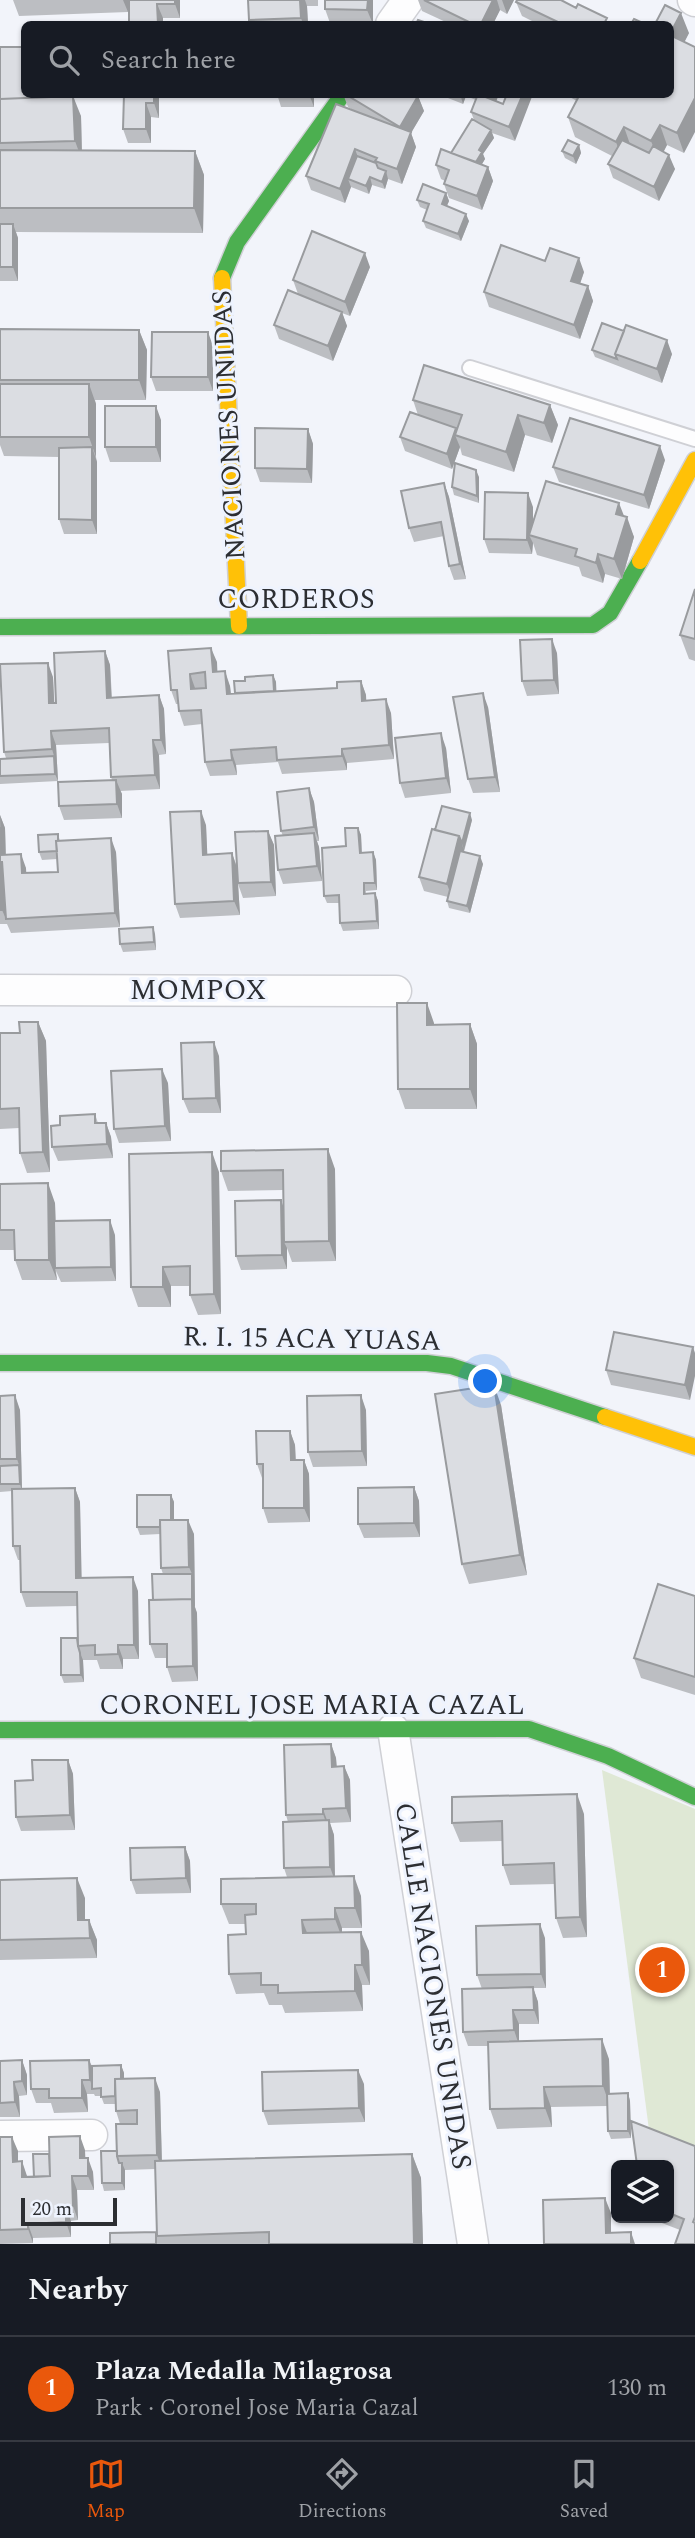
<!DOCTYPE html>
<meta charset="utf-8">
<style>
:root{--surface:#171b24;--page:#242831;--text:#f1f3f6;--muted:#9ea1a6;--line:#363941;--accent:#ea580c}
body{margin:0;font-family:Spectral,serif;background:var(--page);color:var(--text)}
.controls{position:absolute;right:21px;bottom:21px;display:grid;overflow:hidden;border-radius:10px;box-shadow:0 2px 5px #0004}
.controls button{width:63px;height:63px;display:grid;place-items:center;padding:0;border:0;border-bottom:2px solid var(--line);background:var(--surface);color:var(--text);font:35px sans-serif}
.scale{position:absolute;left:21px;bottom:18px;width:96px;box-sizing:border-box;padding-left:7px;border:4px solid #2c2e32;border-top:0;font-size:19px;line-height:24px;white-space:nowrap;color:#2c2e32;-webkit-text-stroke:5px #eef3fe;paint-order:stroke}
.you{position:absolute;left:486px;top:1382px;width:24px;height:24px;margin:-18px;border:5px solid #fff;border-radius:50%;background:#1a73e8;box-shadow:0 0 0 10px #1a73e833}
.badge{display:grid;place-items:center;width:46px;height:46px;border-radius:50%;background:var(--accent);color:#fff;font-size:23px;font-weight:700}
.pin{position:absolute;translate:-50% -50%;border:4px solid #fff;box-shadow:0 2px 7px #0006}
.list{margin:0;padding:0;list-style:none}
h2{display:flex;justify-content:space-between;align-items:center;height:91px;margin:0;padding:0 28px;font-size:30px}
h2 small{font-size:23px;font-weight:400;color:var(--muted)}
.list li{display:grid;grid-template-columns:46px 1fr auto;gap:21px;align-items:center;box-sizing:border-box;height:105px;padding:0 28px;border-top:2px solid var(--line)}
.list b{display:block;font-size:26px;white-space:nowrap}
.list p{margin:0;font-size:23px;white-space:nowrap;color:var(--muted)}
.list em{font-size:23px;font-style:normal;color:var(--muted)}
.icon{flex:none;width:38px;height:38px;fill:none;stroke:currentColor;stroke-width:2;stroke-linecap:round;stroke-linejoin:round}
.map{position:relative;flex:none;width:695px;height:2244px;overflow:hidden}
.search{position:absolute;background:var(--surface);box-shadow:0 2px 5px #0004;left:21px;right:21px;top:21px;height:77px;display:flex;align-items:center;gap:18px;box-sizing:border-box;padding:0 24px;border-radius:10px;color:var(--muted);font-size:26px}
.sheet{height:196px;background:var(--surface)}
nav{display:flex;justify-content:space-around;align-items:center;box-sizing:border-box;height:98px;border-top:2px solid var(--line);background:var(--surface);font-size:19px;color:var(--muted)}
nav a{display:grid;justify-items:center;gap:4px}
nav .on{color:var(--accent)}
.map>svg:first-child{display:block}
.green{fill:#dfe8d5}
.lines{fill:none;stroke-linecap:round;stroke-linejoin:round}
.lane-casing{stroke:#cfd0d5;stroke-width:18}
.street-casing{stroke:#cfd0d5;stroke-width:33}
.fast-casing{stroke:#cfd0d5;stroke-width:19}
.slow-casing{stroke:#cfd0d5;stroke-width:19}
.lane{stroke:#fdfdfe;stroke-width:14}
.street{stroke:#fdfdfe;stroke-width:30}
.fast{stroke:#4caf50;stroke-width:16}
.slow{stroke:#ffc107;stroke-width:16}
.wall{fill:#bcbec2}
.shaded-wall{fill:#999b9e}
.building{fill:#dbdde2;stroke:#999b9e;stroke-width:2;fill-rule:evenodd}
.labels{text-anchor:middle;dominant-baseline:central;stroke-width:6;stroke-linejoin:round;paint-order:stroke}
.street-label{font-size:28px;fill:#2c2e32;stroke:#eef3fe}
</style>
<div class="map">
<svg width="695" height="2244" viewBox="0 0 695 2244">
<rect width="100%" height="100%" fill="#f2f4fa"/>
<path class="green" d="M602 1770 695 1809V2149L649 2130Z"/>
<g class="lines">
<defs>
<path id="lane" d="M470 368 695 439"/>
<path id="street" d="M693 0 695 1
M391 24 408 0
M0 990 396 991
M393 1729 473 2244
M0 2136 92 2135"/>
<path id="fast" d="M222 278 237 242 343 94
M0 627 593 625 610 613 640 561
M0 1363H427L451 1366 605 1417
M0 1730 529 1729 608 1756 695 1797"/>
<path id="slow" d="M222 278 239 626
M640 561 695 460
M605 1417 695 1447"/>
</defs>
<use href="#lane" class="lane-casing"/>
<use href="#street" class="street-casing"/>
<use href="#fast" class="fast-casing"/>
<use href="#slow" class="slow-casing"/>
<use href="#lane" class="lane"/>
<use href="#street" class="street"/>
<use href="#fast" class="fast"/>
<use href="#slow" class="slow"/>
</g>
<path class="wall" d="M13 0H128V12L19 16Z
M129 0H180V18H163V24H129Z
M248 0H318V6H307L308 24H250L249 20Z
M373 0V24L330 23 325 9Z
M418 0H514L507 14 500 10 493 24H450L422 11Z
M516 2 609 24H538L522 16Z
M670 24 689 33 684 42V153L667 145 663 152 675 169 659 201 613 178 608 164 612 156 575 137 568 117 577 101 564 94H670Z
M0 47 55 94V97L81 116 82 151H195L204 175 203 233 16 232 18 238V281H0Z
M124 94H159V118L151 117V143H128L123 129Z
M277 94H314V107H281Z
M343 94H415L418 96 424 111 411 133 416 147 402 184 388 179 385 189 372 185 369 194 351 187 345 203 311 190 306 176 356 112 348 107Z
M438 94H499L496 101 503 104 515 141 492 133 494 138 483 154 485 159 482 164 488 167 493 181 482 210 449 198 444 184 445 181 441 179 436 165 451 153 474 120 471 112 476 100 466 96 463 104Z
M579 145 581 153 576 164 565 158 562 151Z
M446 193 449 201 447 206 469 221 461 241 426 228 423 221 427 210 420 207 417 200Z
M545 261 584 272 580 284 588 286 593 301 580 339 489 307 484 292Z
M370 267 350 316 342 313 347 326 333 361 279 339 274 325 298 294 293 280Z
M0 329 139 330 147 350 146 400H95L96 404V457L97 462V534H64L59 519V457L4 456 0 445Z
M624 331 672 354 662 383 595 357 592 350Z
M213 346V391H156L151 377Z
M413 400 550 405 558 425 552 443 525 435 514 472 462 455 460 447 452 469 405 451 400 437 418 415Z
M161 420V462H110L105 447Z
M308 429 313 444 312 483 260 482 255 468Z
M665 460 649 509 559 482 553 467Z
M479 477V503L454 495 452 487Z
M444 483 449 497 466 579 454 580 449 566 444 536 414 542 409 528Z
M533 507V523L624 516 634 537 622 579 605 574 603 583 582 576 579 567 537 555 533 543 532 554 489 553 484 539Z
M695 589V661L689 659 680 635Z
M105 651 110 665 112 697 159 695 164 709 166 754 159 755 160 789 120 791 122 794V818L64 820 59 806 112 780 111 777 109 743 56 745 58 781 0 784V759L6 758 4 752 53 677 54 703H56Z
M168 651 217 662V672L230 686 231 693H235L245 681 273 675 276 682V691L337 688 361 681 366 695V701L391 713 394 759 347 763V770L282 774 278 762 236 765 237 775 210 776 205 762 202 724 184 726 179 711 178 704H176L171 690Z
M557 653 559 694 527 696 522 681Z
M488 707 500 792 473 793 468 779Z
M446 748 451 793 405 798 400 783Z
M309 788 314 802 319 841H317L319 847 322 881 283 884 278 870 283 836 281 831Z
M0 815 5 828 6 855 26 868V873L58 872 57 859 42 860 39 852 58 834 60 841 116 852 120 927 11 933 7 924H0Z
M472 820 464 852 483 864 470 913 449 908 447 901 448 897 424 891 419 877 435 830Z
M206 825 207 855 232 853 237 867 268 831 274 845 276 896 243 898 238 884 240 915 180 918 175 904Z
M358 828 361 835 362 853 373 852 376 860 377 890 366 891V894L375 893 378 901 379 929 343 931 340 923 339 903H327L324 896 346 846Z
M155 934 156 950 123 952 120 944Z
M38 1022 46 1041 50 1172 27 1173 20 1153 19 1128 0 1129V1033H20Z
M434 1023V1025L470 1024 477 1044V1109H405L398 1089Z
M219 1056 221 1113H189L183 1099Z
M168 1083 171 1141 119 1143 114 1129Z
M95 1114 98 1123H106L111 1137 113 1158 58 1161 52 1147 60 1125Z
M335 1169 336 1261 292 1262 287 1248V1269L241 1270 236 1256 284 1208 283 1190 228 1191 221 1171Z
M219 1172 221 1314 198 1315 190 1295V1286H171V1307H138L131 1287Z
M0 1184 55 1203 56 1221 115 1235 116 1281 61 1282 56 1271 57 1280H22L15 1260 14 1250H0Z
M693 1347 690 1400 611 1385 606 1370Z
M0 1396 20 1410 22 1489 75 1488 80 1502 81 1578 138 1591 139 1659H123V1669H100L97 1660H83L84 1682 64 1683 61 1675 77 1638V1606L26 1607 21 1592 20 1560H18L13 1546 12 1491 0 1492Z
M501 1405 527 1575 469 1584 462 1564Z
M366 1410 367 1466 313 1467 308 1452Z
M290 1431 295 1445 296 1460H304L309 1474 310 1522 268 1523 263 1508V1478H262L257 1464Z
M414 1487 419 1501 420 1537 364 1538 358 1524Z
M171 1495 174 1502V1520L194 1534 195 1607 197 1613 198 1681 172 1682 167 1667V1658H155L150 1644 163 1574 161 1568 160 1534 140 1535 137 1527Z
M695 1596V1695L641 1678 634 1658Z
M331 1744 336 1758 337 1766H344L350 1780 351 1822 330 1823 334 1835 335 1876 361 1896 362 1928H342V1932L369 1951 370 1985H362L363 2011 285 2013 282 2005H269L264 1993 236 1994 229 1974 246 1934 245 1924H229L221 1904 287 1877 284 1868 288 1822 286 1815Z
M68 1760 73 1774 75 1830 21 1831 16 1817Z
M584 1814 587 1937 563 1938 556 1918 555 1884 510 1885 503 1865 502 1841 460 1842 452 1823Z
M185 1847 190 1861 191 1893 136 1894 131 1880Z
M0 1880 85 1898V1920H89L97 1940V1958L0 1960Z
M545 1938 546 1988H533L538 2002 539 2024H519V2041L609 2059 610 2094 628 2093 630 2101 631 2138 611 2139 608 2131 607 2106 551 2107 552 2127 497 2129 490 2109 488 2046H468L463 2032 482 1989 477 1975Z
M22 2060 27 2075V2095L19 2096 20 2117H0V2061Z
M89 2060 92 2066 121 2065 124 2073V2079L160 2092 162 2161 412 2154 421 2178 423 2244H157L155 2169 125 2170V2190L104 2191 102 2183 117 2151 120 2124 116 2111 115 2104H104L101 2096H95L94 2094H87L88 2112 54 2113 51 2103H36L31 2089Z
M364 2084 365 2122 268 2125 263 2111Z
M0 2137 18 2151V2162L27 2177H34L49 2154 85 2150V2158L93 2172 94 2190H77L78 2220 71 2221V2237L33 2238V2243L0 2244Z
M695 2146V2244L680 2230 649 2218H669V2165Z"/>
<path class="shaded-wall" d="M123 0H128V12Z
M175 0H180V18L175 4Z
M300 0H305L307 6 308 24H303L301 18Z
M368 0H373V24L367 10Z
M493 0H497L500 10 493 24H481Z
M502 0H514L507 14Z
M157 4 163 18V24H158Z
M681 13 689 33 678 55 670 34Z
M154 94H159V118L154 103Z
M309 94H314V107Z
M462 94H466V96L463 104 461 97Z
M489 94H499L494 107Z
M523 94H533L515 141 509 127Z
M73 96 81 116 82 160 75 141Z
M418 96 424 111 411 133 416 147 402 184 397 169 405 141 400 127Z
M695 98V132L684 153 677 133Z
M146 103 151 117V143L146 129Z
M660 125 667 145 659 161 651 141Z
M624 127 631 147 623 162 616 142Z
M491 130 494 138 483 154 485 159 476 174 473 166 479 150Z
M579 145 581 153 576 164 573 156Z
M355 149 360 163 348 179 351 187 345 203 340 189Z
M195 151 204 175 203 233 194 208Z
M669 155 675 169 659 201 654 187Z
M488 167 493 181 482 210 477 196Z
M386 171 388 179 385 189 382 182Z
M370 177 372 185 369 194 366 186Z
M446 193 449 201 444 212 442 204Z
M466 214 469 221 461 241 458 234Z
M13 224 18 238V281L13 267Z
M365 253 370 267 350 316 345 302Z
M579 258 584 272 576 295 571 281Z
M588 286 593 301 580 339 574 325Z
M342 312 347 326 333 361 328 346Z
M139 330 147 350 146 400 139 380Z
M208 332 213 346V391L208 377Z
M667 340 672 354 662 383 657 369Z
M89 384 96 404V457L89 437Z
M550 405 558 425 552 443 544 423Z
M156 406 161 420V462L156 447Z
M518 415 525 435 514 472 506 452Z
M456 428 459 437 455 435 460 447 452 469 447 454Z
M308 429 313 444 312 483 307 469Z
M660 446 665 460 649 509 644 495Z
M92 447 97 462V534L92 520Z
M476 470 479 477V503L477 496Z
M444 483 449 497 466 579 460 564Z
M528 493 533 507V536L529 535 533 543 532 554 527 540Z
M619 503 626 521 627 517 634 537 622 579 614 559 616 514Z
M598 554 605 574 603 583 596 563Z
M552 639 557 653 559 694 554 680Z
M211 648 217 662 218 686 213 672Z
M105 651 110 665 112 712 107 698Z
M48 663 53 677 55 718 49 703Z
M225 671 230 686 232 708 227 694Z
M190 674 195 688 197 703 191 689Z
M273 675 276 682 277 704 275 697Z
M361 681 366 695 367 715 362 701Z
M483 693 488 707 500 792 495 777Z
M159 695 164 709 166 754 161 740Z
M386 699 391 713 394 759 389 745Z
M51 731 56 745 58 781 55 774 54 756 52 749Z
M441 733 446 748 451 793 446 778Z
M153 740 159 755 160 789 155 775Z
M342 749 347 763V770L342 756Z
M231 750 236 765 237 775 232 760Z
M116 780 122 794V818L117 804Z
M309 788 314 802 319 841 314 827Z
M201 811 206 825 208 869 203 855Z
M470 813 472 820 464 850 462 843Z
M0 815 5 828 6 869 1 855Z
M358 828 361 835 362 861 360 853Z
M268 831 274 845 276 896 271 882Z
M314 833 319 847 322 881 317 866Z
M459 836 464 850 452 898 447 884Z
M111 838 116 852 120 927 115 913Z
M373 852 376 860 377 890 375 883Z
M232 853 237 868 240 915 234 901Z
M21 854 26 868 27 888 22 873Z
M480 856 483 864 470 913 467 906Z
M2 861 6 919 2 910Z
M375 893 378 901 379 929 377 921Z
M153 927 155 934 156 950 154 942Z
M427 1003 434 1023V1045L427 1025Z
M38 1022 46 1041 50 1172 43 1152Z
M470 1024 477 1044V1109L470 1089Z
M214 1042 219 1056 221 1113 216 1098Z
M162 1069 168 1083 171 1141 165 1126Z
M106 1123 111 1137 113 1158 107 1144Z
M328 1149 335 1169 336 1261 329 1241Z
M212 1152 219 1172 221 1314 214 1294Z
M48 1183 55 1203 56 1268H55L57 1280 49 1260Z
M281 1200 286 1214 284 1242 287 1248V1269L282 1255Z
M110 1220 115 1235 116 1281 111 1267Z
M163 1267 171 1286V1307L163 1287Z
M693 1347 695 1353V1376L690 1400 685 1385Z
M494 1385 501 1405 527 1575 520 1555Z
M15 1395 20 1410 22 1491 20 1484 19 1465 17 1459Z
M361 1395 366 1410 367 1466 362 1451Z
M290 1431 295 1445 296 1474 291 1460Z
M304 1460 309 1474 310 1522 304 1508Z
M414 1487 419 1501 420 1537 414 1523Z
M75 1488 80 1502 82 1592 76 1578Z
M171 1495 174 1502V1534L172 1527Z
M188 1520 194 1534 195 1607 192 1600V1574L189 1567Z
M133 1577 138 1591 139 1659 134 1645Z
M192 1599 197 1613 198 1681 193 1666Z
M118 1645 123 1659V1669L118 1654Z
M80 1653 83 1660 84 1682 81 1675Z
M331 1744 336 1758 337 1781 332 1767Z
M68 1760 73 1774 75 1830 70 1815Z
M344 1766 350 1780 351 1822 346 1808Z
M577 1794 584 1814 587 1937 580 1917Z
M323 1809 328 1823V1828L323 1814Z
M329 1820 334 1835 335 1881 330 1867Z
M185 1847 190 1861 191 1893 186 1878Z
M354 1876 361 1896 362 1928 355 1908Z
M77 1878 85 1898V1940L78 1920Z
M335 1908 342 1928V1938L335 1919Z
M89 1920 97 1940V1958L90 1938Z
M302 1920 310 1940 303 1933Z
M540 1924 545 1938 546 1988 541 1974Z
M361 1932 369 1951 370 1985 362 1965Z
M355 1965 362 1985 363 2011 355 1991Z
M533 1987 538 2002 539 2024 534 2010Z
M513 2010 519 2024V2045L514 2030Z
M602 2039 609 2059 610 2106 603 2086Z
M22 2060 27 2075V2095L22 2081Z
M89 2060 94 2074 93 2089 90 2080Z
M121 2065 124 2073V2093L122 2086Z
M358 2070 364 2084 365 2122 359 2108Z
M155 2078 160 2092 162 2169 157 2155Z
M82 2080 87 2094 88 2112 82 2098Z
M14 2082 19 2096 20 2117 15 2102Z
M544 2087 551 2107 552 2127 545 2108Z
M628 2093 630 2101 631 2138 628 2131Z
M80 2136 85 2150 86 2173 80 2158Z
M12 2137 18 2151V2176L13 2162Z
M412 2154 421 2178 423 2244H414Z
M88 2158 93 2172 94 2190 88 2176Z
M22 2161 27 2176V2191L22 2177Z
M122 2163 125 2170V2190L122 2183Z
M72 2176 77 2190 78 2220 73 2206Z
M605 2198 611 2213V2244L606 2233Z
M66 2207 71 2221V2237L66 2222Z
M28 2224 33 2238V2243L28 2229Z
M631 2232 635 2244H631Z"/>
<path class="building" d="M129 0H175V4H157L158 24H129Z
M248 0H300L301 18 249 20Z
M325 0H368L367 10 325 9Z
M424 0H493L481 24H473Z
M517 0H561L576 8 578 4 607 18 604 24H562L516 2Z
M665 5 681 13 670 34V24H655Z
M634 19 645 24H631Z
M418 20 430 24H416Z
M670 35 695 47V98L677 133 660 125 651 141 624 127 616 142 568 117 580 94H670Z
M0 47H24V94H50V97L0 99Z
M124 94H154V103H146V129H123Z
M345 94H415L418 96 400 127Z
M478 94 503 104 507 94H523L509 127 471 112Z
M73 96 75 141 0 143V99Z
M336 104 411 132 397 169 375 161 377 158 355 149 340 189 306 176Z
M472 119 491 130 479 150 482 152 476 162 451 153Z
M568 140 579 145 573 156 562 151Z
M622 140 649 153 653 146 669 155 654 187 608 164Z
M441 149 488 167 477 196 444 184 449 170 436 165Z
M0 150 195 151 194 208H0Z
M357 156 376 163 378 168 386 171 382 182 370 177 366 186 348 179Z
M423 184 446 193 442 204 466 214 458 234 423 221 429 204 417 200Z
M0 224H13V267H0Z
M312 231 365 253 345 302 293 280Z
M501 245 545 261 550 248 579 258 571 281 588 286 574 325 484 292Z
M288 290 342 312 328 346 274 325Z
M602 323 624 331 615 354 617 359 592 350Z
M626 325 667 340 657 369 615 354Z
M0 329 139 330V380H0Z
M152 332H208V377H151Z
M424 365 550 405 544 423 518 415 506 452 455 435 462 415 413 400Z
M0 384H89V437H0Z
M105 406H156V447H105Z
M410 412 456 428 447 454 400 437Z
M570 418 660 446 644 495 553 467Z
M255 428 308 429 307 469 255 468Z
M92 447V520L59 519V448Z
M455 463 476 470 477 496 452 487Z
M546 481 619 503 616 514 627 517 614 559 598 554 596 563 575 556 577 549 529 535Z
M444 483 460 564 449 566 441 522 409 528 401 491Z
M485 492 528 493 527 540 484 539Z
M695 589V639L680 635Z
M552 639 554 680 522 681 520 640Z
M211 648 213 672 225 671 227 694 337 688V682L361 681 362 701 386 699 389 745 342 749V756L277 760 276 747 231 750 232 760 205 762 201 710 179 711 177 690H171L168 651ZM205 672 206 688 191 689 190 674Z
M105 651 107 698 159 695 161 740H153L155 775 111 777 109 728 51 731 52 749 4 752 0 664 48 663 49 703H56L54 653Z
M273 675 274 691 235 693 234 681H245V677Z
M483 693 495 777 468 779 453 697Z
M441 733 446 778 400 783 395 738Z
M54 756 55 774 0 776V759Z
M116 780 117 804 59 806 58 782Z
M309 788 314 827 281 831 277 792Z
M442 806 470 813 462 843 459 836 435 830Z
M201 811 203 855 232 853 234 901 175 904 170 812Z
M0 827 1 855 21 854 22 873 58 872 56 841 111 838 115 913 6 919 2 861V910H0Z
M345 828H358L360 853 373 852 375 883H364V894L375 893 377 921 340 923 339 895 324 896 322 848 346 846Z
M432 829 459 836 447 884 419 877Z
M268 831 271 882 238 883 235 832Z
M314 833 317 866 278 870 275 836Z
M58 834V841H56L57 851 39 852 38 835Z
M460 851 480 856 467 906 447 901Z
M153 927 154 942 120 944 119 929Z
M397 1003H427V1025L470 1024V1089H398Z
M19 1022H38L43 1152 20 1153 19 1108 0 1109V1033H20Z
M214 1042 216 1098 183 1099 181 1043Z
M162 1069 165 1126 114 1129 111 1071Z
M95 1114V1123H106L107 1144 52 1147 51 1126 60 1125V1116Z
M328 1149 329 1241 284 1242 283 1170 221 1171V1151Z
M212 1152 214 1294 190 1295V1266L163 1267V1287H131L129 1154Z
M48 1183 49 1260H15L14 1230H0V1184Z
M281 1200 282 1255 236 1256 235 1201Z
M110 1220 111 1267 55 1268 54 1221Z
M614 1332 693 1347 685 1385 606 1370Z
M494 1385 520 1555 462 1564 435 1394Z
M15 1395 17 1459H0V1396Z
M361 1395 362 1451 308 1452 307 1396Z
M256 1431H290L291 1460H304V1508H263V1464H257Z
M19 1465 20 1484H0V1466Z
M414 1487V1523L358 1524V1488Z
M75 1488 76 1578 133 1577 134 1645H118V1654L95 1655V1645L78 1646 77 1592H21L20 1546H13L12 1489Z
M137 1495H171V1520H160V1527H137Z
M160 1520H188L189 1567 161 1568Z
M152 1574H192V1600V1599L153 1600Z
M658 1584 695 1596V1677L634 1658Z
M192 1599 193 1666 167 1667V1644H150L149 1600Z
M61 1638H77L78 1646 80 1653 81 1675H61Z
M331 1744 332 1767 344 1766 346 1808 323 1809V1814L286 1815 284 1745Z
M32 1760H68L70 1815 16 1817 15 1781 33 1780Z
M577 1794 580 1917 556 1918 554 1863 503 1865 502 1821 452 1823V1797Z
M329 1820 330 1867 284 1868 283 1822Z
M185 1847 186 1878 131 1880 130 1848Z
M354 1876 355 1908H335V1919L302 1920 303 1933 361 1932 362 1965H355V1991L278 1993V1985H261V1973L229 1974 228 1935 246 1934 245 1915 256 1914V1904H221V1879Z
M77 1878 78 1920H89L90 1938 0 1940V1880Z
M540 1924 541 1974 477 1975 476 1926Z
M533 1987 534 2010H513L514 2030 463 2032 462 1989Z
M602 2039 603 2086 544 2087 545 2108 490 2109 488 2042Z
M22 2060V2081L14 2082 15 2102 0 2103V2061Z
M89 2060 90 2080H82V2098H49V2089H31L30 2061Z
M121 2065V2079H115V2096L101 2097V2088L92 2089V2066Z
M358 2070 359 2108 263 2111 262 2072Z
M155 2078 157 2155 117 2156 116 2124H137V2110L116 2111 115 2079Z
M628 2093V2131H608L607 2094Z
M631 2121 695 2146V2217L693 2222 695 2223V2244H675L684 2219 669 2213V2165H637Z
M80 2136V2158H88V2176H72L73 2206 66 2207V2222L28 2224V2229L0 2230V2137H12L13 2162 22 2161V2177L50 2176 49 2137Z
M101 2151H117V2156L119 2163H122V2183H102Z
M33 2154H49L50 2176 34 2177Z
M412 2154 414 2244H269V2232L157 2236 155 2161Z
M605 2198 606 2233 631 2232V2244H544L543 2200Z
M156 2232V2244H110V2233Z"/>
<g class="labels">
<g class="street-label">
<text transform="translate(229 425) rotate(-93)">NACIONES UNIDAS</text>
<text x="296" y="599">CORDEROS</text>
<text x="198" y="990">MOMPOX</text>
<text transform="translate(312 1339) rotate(1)">R. I. 15 ACA YUASA</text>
<text x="312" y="1705">CORONEL JOSE MARIA CAZAL</text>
<text transform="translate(433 1986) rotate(81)">CALLE NACIONES UNIDAS</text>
</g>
</g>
</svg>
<div class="controls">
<button><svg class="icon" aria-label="layers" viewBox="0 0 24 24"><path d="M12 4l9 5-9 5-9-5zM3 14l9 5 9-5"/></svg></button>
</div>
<div class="scale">20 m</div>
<div class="you"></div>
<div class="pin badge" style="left:662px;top:1970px">1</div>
<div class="search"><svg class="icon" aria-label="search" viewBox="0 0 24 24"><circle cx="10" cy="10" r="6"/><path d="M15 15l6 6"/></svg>Search here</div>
</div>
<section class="sheet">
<h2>Nearby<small></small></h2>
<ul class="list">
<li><span class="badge">1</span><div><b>Plaza Medalla Milagrosa</b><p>Park · Coronel Jose Maria Cazal</p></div><em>130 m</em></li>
</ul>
</section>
<nav>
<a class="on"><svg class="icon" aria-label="map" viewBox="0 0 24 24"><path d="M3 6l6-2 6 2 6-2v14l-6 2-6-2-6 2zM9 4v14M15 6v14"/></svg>Map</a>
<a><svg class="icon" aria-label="directions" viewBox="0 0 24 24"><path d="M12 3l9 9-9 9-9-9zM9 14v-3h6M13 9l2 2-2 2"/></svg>Directions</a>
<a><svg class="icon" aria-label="saved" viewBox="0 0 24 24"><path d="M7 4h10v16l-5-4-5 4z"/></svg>Saved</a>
</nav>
